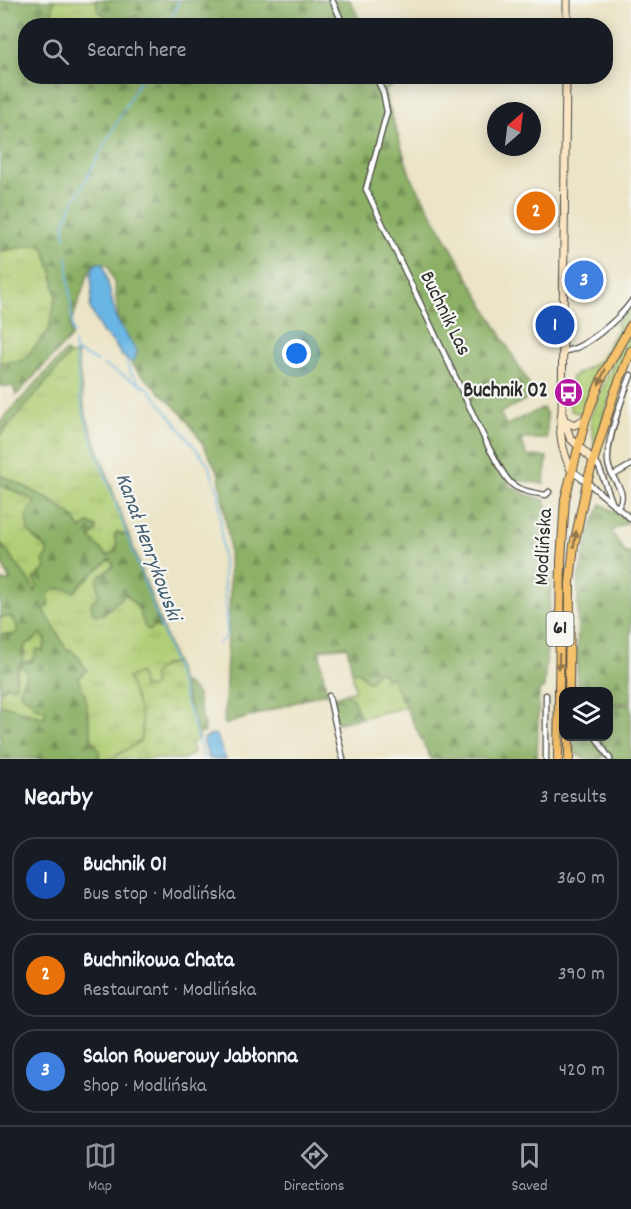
<!DOCTYPE html>
<meta charset="utf-8">
<style>
:root{--surface:#171b24;--page:#242831;--text:#f1f3f6;--muted:#9ea1a6;--line:#363941;--accent:#8c9099}
body{margin:0;font-family:Dekko,sans-serif;background:var(--page);color:var(--text)}
.controls{position:absolute;right:18px;bottom:18px;display:grid;overflow:hidden;border-radius:12px;box-shadow:0 3px 15px #0003}
.controls button{width:54px;height:54px;display:grid;place-items:center;padding:0;border:0;border-bottom:2px solid var(--line);background:var(--surface);color:var(--text);font:30px sans-serif}
.compass{position:absolute;left:487px;top:102px;width:54px;height:54px;border-radius:50%;background:var(--surface);box-shadow:0 3px 15px #0003;rotate:28deg}
.you{position:absolute;left:297px;top:354px;width:21px;height:21px;margin:-15px;border:4px solid #fff;border-radius:50%;background:#1a73e8;box-shadow:0 0 0 9px #1a73e833}
.badge{display:grid;place-items:center;width:39px;height:39px;border-radius:50%;background:var(--accent);color:#fff;font-size:20px;font-weight:700}
.pin{position:absolute;translate:-50% -50%;border:3px solid #fff;box-shadow:0 2px 6px #0006}
.list{margin:0;padding:0;list-style:none}
h2{display:flex;justify-content:space-between;align-items:center;height:78px;margin:0;padding:0 24px;font-size:26px}
h2 small{font-size:20px;font-weight:400;color:var(--muted)}
.list li{display:grid;grid-template-columns:39px 1fr auto;gap:18px;align-items:center;box-sizing:border-box;height:84px;margin:0 12px 12px;padding:0 12px;border:2px solid var(--line);border-radius:24px}
.list b{display:block;font-size:22px;white-space:nowrap}
.list p{margin:0;font-size:20px;white-space:nowrap;color:var(--muted)}
.list em{font-size:20px;font-style:normal;color:var(--muted)}
.icon{flex:none;width:33px;height:33px;fill:none;stroke:currentColor;stroke-width:2;stroke-linecap:round;stroke-linejoin:round}
.map{position:relative;flex:none;width:631px;height:759px;overflow:hidden}
.search{position:absolute;background:var(--surface);box-shadow:0 3px 15px #0003;left:18px;right:18px;top:18px;height:66px;display:flex;align-items:center;gap:15px;box-sizing:border-box;padding:0 21px;border-radius:24px;color:var(--muted);font-size:22px}
.sheet{height:366px;background:var(--surface)}
nav{display:flex;justify-content:space-around;align-items:center;box-sizing:border-box;height:84px;border-top:2px solid var(--line);background:var(--surface);font-size:16px;color:var(--muted)}
nav a{display:grid;justify-items:center;gap:3px}
nav .on{color:var(--accent)}
.map>svg:first-child{display:block}
.grass{fill:url(#grass-tufts);stroke:#6e7c50;stroke-width:1.5}
.forest{fill:url(#forest-firs);stroke:#5c6e48;stroke-width:1.5}
.wetland{fill:url(#wetland-marsh);stroke:#6e7c50;stroke-width:1.5}
.water{fill:#6bb6e4;stroke:#4b7088;stroke-width:1.5}
.lines{fill:none;stroke-linecap:round;stroke-linejoin:round}
.stream{stroke:#6bb6e4;stroke-width:1.5}
.minor-casing{stroke:#484742;stroke-width:7}
.tertiary-casing{stroke:#484742;stroke-width:8}
.secondary-casing{stroke:#484742;stroke-width:9}
.primary-casing{stroke:#484742;stroke-width:10}
.minor{stroke:#fff;stroke-width:4.5}
.tertiary{stroke:#fff;stroke-width:6}
.secondary{stroke:#fbe6c4;stroke-width:7}
.primary{stroke:#f5c16b;stroke-width:8}
.oneway{fill:#90764b}
.labels{text-anchor:middle;dominant-baseline:central;stroke-width:4.5;stroke-linejoin:round;paint-order:stroke}
.shield{fill:#f6f6f2;stroke:#686867;stroke-width:1.5}
.shield-label{font-size:20px;font-weight:bold;fill:#2b2b2b}
.street-label{font-size:21px;fill:#2b2b2b;stroke:#f6f6f2}
.poi-label{font-size:21px;font-weight:bold;fill:#2b2b2b;stroke:#f6f6f2;text-anchor:end}
.water-label{font-size:22px;font-style:italic;fill:#415c6c;stroke:#f6f6f2}
</style>
<div class="map">
<svg width="631" height="759" viewBox="0 0 631 759">
<defs>
<pattern id="grass-tufts" width="24" height="20" patternUnits="userSpaceOnUse" patternTransform="scale(1.5)"><rect width="24" height="20" fill="#b1cd74"/><path d="M3 7l-1-3M5 7V3M7 7l1-3M15 17l-1-3M17 17v-4M19 17l1-3" fill="none" stroke="#98b065"/></pattern>
<pattern id="forest-firs" width="22" height="20" patternUnits="userSpaceOnUse" patternTransform="scale(1.5)"><rect width="22" height="20" fill="#8cb066"/><path d="M5 1l3.5 6h-7zM16 11l3.5 6h-7z" fill="#738f54"/></pattern>
<pattern id="wetland-marsh" width="20" height="14" patternUnits="userSpaceOnUse" patternTransform="scale(1.5)"><rect width="20" height="14" fill="#b1cd74"/><path d="M1 5h8M5 5V1M11 12h8M15 12V8" fill="none" stroke="#98b065"/></pattern>
</defs>
<rect width="100%" height="100%" fill="#f6f6f2"/>
<filter id="ink" filterUnits="userSpaceOnUse"><feTurbulence type="fractalNoise" baseFrequency=".0167" numOctaves="2"/><feDisplacementMap in="SourceGraphic" scale="12" xChannelSelector="R" yChannelSelector="G"/><feConvolveMatrix kernelMatrix="1 2 1 2 8 2 1 2 1" color-interpolation-filters="sRGB"/></filter>
<filter id="wash" filterUnits="userSpaceOnUse"><feTurbulence type="fractalNoise" baseFrequency=".008" numOctaves="4" result="noise"/><feDisplacementMap in="SourceGraphic" scale="24" xChannelSelector="R" yChannelSelector="G"/><feGaussianBlur stdDeviation="1.35" result="paint"/><feColorMatrix in="noise" values="0 0 0 0 0 0 0 0 0 0 0 0 0 0 0 0 0 1.4 0 .05"/><feComposite in="paint" operator="in"/></filter>
<g filter="url(#wash)">
<rect width="100%" height="100%" fill="#ebe4c6"/>
<path class="grass" d="M54 0H96L98 11 116 22 138 16 141 25 50 26Z
M42 244 52 270 56 296 49 330 24 360 0 363V251Z
M631 307V315L602 363 582 414 571 411 569 401 572 377 598 362 618 327 616 324Z
M631 330V344L610 395 595 448 590 417 614 361Z
M77 354 85 413 129 536 125 534 117 544 115 551 107 556 90 538 96 527 88 523 82 530C76 526 77 520 71 515 50 498 25 486 0 475V436L69 355Z
M0 484 35 501 34 539 47 549C49 566 40 578 35 593L30 582 2 545 0 549Z
M110 559 114 565 106 574 100 575 101 594 95 598 103 614 126 594 138 608 145 627 156 624 159 629 162 627 175 662 163 665 153 675 154 685 150 688 143 687 139 672 134 696C142 709 144 728 140 742L110 759H99L100 758 96 745 92 740 85 695 78 678 87 670 67 650 44 610 49 604 48 594 54 589H68L75 592 80 585Z
M9 616 17 624V632L13 635 3 634 0 638V618Z
M41 632 46 640C43 650 39 660 28 661L27 675 20 690 23 695 46 709 44 718 0 704V689L3 690 7 685H16C16 670 22 659 25 645L33 641Z
M358 671 363 676 381 671 391 677 406 707 361 718 354 703 346 693 355 690 352 672Z"/>
<path class="forest" d="M0 0H54L50 25 26 26V76L387 77 392 87 384 91 410 175 535 395 500 413 506 425 543 408 547 415V439H521L527 456 547 457 544 484 511 479 506 484 525 494 545 500 555 536 544 688 539 691 537 759H431L391 677 385 679 383 672 377 671 371 681H367L358 671 352 672 347 646 319 650 327 695 324 693 224 725 230 587 229 542 219 474 200 439 183 415 132 365 119 328 115 286 108 265 92 264 70 326 72 336 16 395 13 386H0V363L24 360 49 330 56 296 52 270 42 244 0 251Z
M96 0H350L362 25H141L137 16 116 22 98 11Z
M66 351 69 355 0 436V422Z
M0 475C25 486 49 498 71 515 77 519 76 525 81 530L88 523 96 527V531L90 538 107 556 116 551 117 544 114 536 117 532 129 536 162 627 159 629 156 625 149 631 145 627 138 608 126 594 102 614 96 615 92 611 91 603 100 594 98 589 97 579 114 565 110 559 80 585 75 592C65 588 57 586 48 594L49 604 44 610 67 650 70 649 79 658 87 670 78 678 85 695 92 740 99 750V759H0V704L44 718 46 710 33 706 31 700 22 695 19 690 26 675V671L21 667 23 663 32 661 37 649 43 651 46 640 41 633 33 641 25 645 24 657 16 672V685L12 688 7 685 3 690 0 689V638L3 634 13 635 17 632C17 625 16 620 9 616L0 618V581H10C4 569 0 559 2 545L30 582 35 592 37 587 33 579 46 568 43 561 48 554 47 549 28 531 26 517 35 501 0 484Z
M601 504 630 521 611 531 626 554 631 552V702L609 704 608 692H577L578 580 589 533Z
M182 683 188 685 197 694 205 732 198 734Z
M346 693 352 698 361 718 337 723 331 699Z
M631 704V759H612L597 737 608 736 609 706Z
M593 736 605 754 601 759H588L574 754V737Z"/>
<path class="wetland" d="M175 662 198 734 199 738 191 744 193 754 184 759H110L140 742C147 720 135 699 128 678L139 672 143 687 150 688 154 685 153 675C159 667 166 665 175 662Z"/>
<path class="water" d="M97 263H103L117 320 137 352 134 361 131 362 122 356 113 342 102 332 90 308 92 289 91 274 93 267Z
M213 734 216 735 226 759H209L203 739Z"/>
<g class="lines">
<path class="stream" d="M169 26 179 0
M65 239 64 226 69 211 142 76
M67 256 73 334
M74 343 81 403 90 434 173 661 204 759
M75 351 98 362
M126 360 130 372 139 382
M103 365 148 388 208 464 219 493 227 635 218 644"/>
</g>
</g>
<g filter="url(#ink)">
<g class="lines">
<defs>
<path id="minor" d="M332 0 344 26
M375 76 383 92 387 112 366 189 489 448C496 459 503 477 513 485 522 492 536 493 546 495L549 492
M562 351C582 352 620 318 631 302
M594 461 599 467 612 502
M612 476 631 465
M587 482 631 519
M617 508C631 490 609 481 608 462 606 440 623 396 631 375
M329 696 343 759
M595 736 610 759
M546 759V695"/>
<path id="tertiary" d="M571 470 587 482"/>
<path id="secondary" d="M567 26V0
M566 76 562 411C558 432 562 450 571 470
M562 413 570 438 594 461
M564 420 574 425 586 419"/>
<path id="primary" d="M569 692 570 582 574 545 587 482 614 394 631 351
M558 759 561 561 565 499 586 418 604 373 631 325
M569 759V736"/>
</defs>
<use href="#minor" class="minor-casing"/>
<use href="#tertiary" class="tertiary-casing"/>
<use href="#secondary" class="secondary-casing"/>
<use href="#primary" class="primary-casing"/>
<use href="#minor" class="minor"/>
<use href="#tertiary" class="tertiary"/>
<use href="#secondary" class="secondary"/>
<use href="#primary" class="primary"/>
</g>
<defs><path id="oneway-solid" d="M-6-.8H1V-3.2L6.5 0L1 3.2V.8H-6Z" transform="scale(1.5)"/></defs>
<g class="oneway">
<use href="#oneway-solid" transform="translate(602 377) rotate(114)"/>
<use href="#oneway-solid" transform="translate(575 539) rotate(-81)"/>
<use href="#oneway-solid" transform="translate(559 662) rotate(91)"/>
</g>
</g>
<defs>
<symbol id="bus-disc" viewBox="-11 -11 22 22"><circle r="9.5" fill="#b5179e" stroke="#f6f6f2"/><path d="M-5-6H5V4H4V6H2V4H-2V6H-4V4H-5ZM-3.5-4V0h7V-4ZM-3.5 1.2v1.5H-2V1.2ZM2 1.2v1.5H3.5V1.2Z" fill="#fff"/></symbol>
</defs>
<g fill-rule="evenodd">
<use href="#bus-disc" x="552" y="376" width="33" height="33"/>
</g>
<g class="labels">
<rect class="shield" x="546.5" y="612" width="27" height="34" rx="4.5"/>
<g class="shield-label">
<text x="560" y="629">61</text>
</g>
<g class="street-label">
<text transform="translate(444 314) rotate(64)">Buchnik Las</text>
<text transform="translate(545 547) rotate(-87)">Modlińska</text>
</g>
<g class="poi-label">
<text x="548" y="392">Buchnik 02</text>
</g>
<g class="water-label">
<text transform="translate(147 547) rotate(70)">Kanał Henrykowski</text>
</g>
</g>
</svg>
<div class="controls">
<button><svg class="icon" aria-label="layers" viewBox="0 0 24 24"><path d="M12 4l9 5-9 5-9-5zM3 14l9 5 9-5"/></svg></button>
</div>
<svg class="compass" viewBox="-18 -18 36 36"><path d="M0-13l5 13h-10z" fill="#e53935"/><path d="M0 13l5-13h-10z" fill="#9ea1a6"/></svg>
<div class="you"></div>
<div class="pin badge" style="left:555px;top:325px;background:#1a4fb4">1</div>
<div class="pin badge" style="left:536px;top:211px;background:#e8710a">2</div>
<div class="pin badge" style="left:584px;top:280px;background:#3f7fe0">3</div>
<div class="search"><svg class="icon" aria-label="search" viewBox="0 0 24 24"><circle cx="10" cy="10" r="6"/><path d="M15 15l6 6"/></svg>Search here</div>
</div>
<section class="sheet">
<h2>Nearby<small>3 results</small></h2>
<ul class="list">
<li><span class="badge" style="background:#1a4fb4">1</span><div><b>Buchnik 01</b><p>Bus stop · Modlińska</p></div><em>360 m</em></li>
<li><span class="badge" style="background:#e8710a">2</span><div><b>Buchnikowa Chata</b><p>Restaurant · Modlińska</p></div><em>390 m</em></li>
<li><span class="badge" style="background:#3f7fe0">3</span><div><b>Salon Rowerowy Jabłonna</b><p>Shop · Modlińska</p></div><em>420 m</em></li>
</ul>
</section>
<nav>
<a class="on"><svg class="icon" aria-label="map" viewBox="0 0 24 24"><path d="M3 6l6-2 6 2 6-2v14l-6 2-6-2-6 2zM9 4v14M15 6v14"/></svg>Map</a>
<a><svg class="icon" aria-label="directions" viewBox="0 0 24 24"><path d="M12 3l9 9-9 9-9-9zM9 14v-3h6M13 9l2 2-2 2"/></svg>Directions</a>
<a><svg class="icon" aria-label="saved" viewBox="0 0 24 24"><path d="M7 4h10v16l-5-4-5 4z"/></svg>Saved</a>
</nav>
